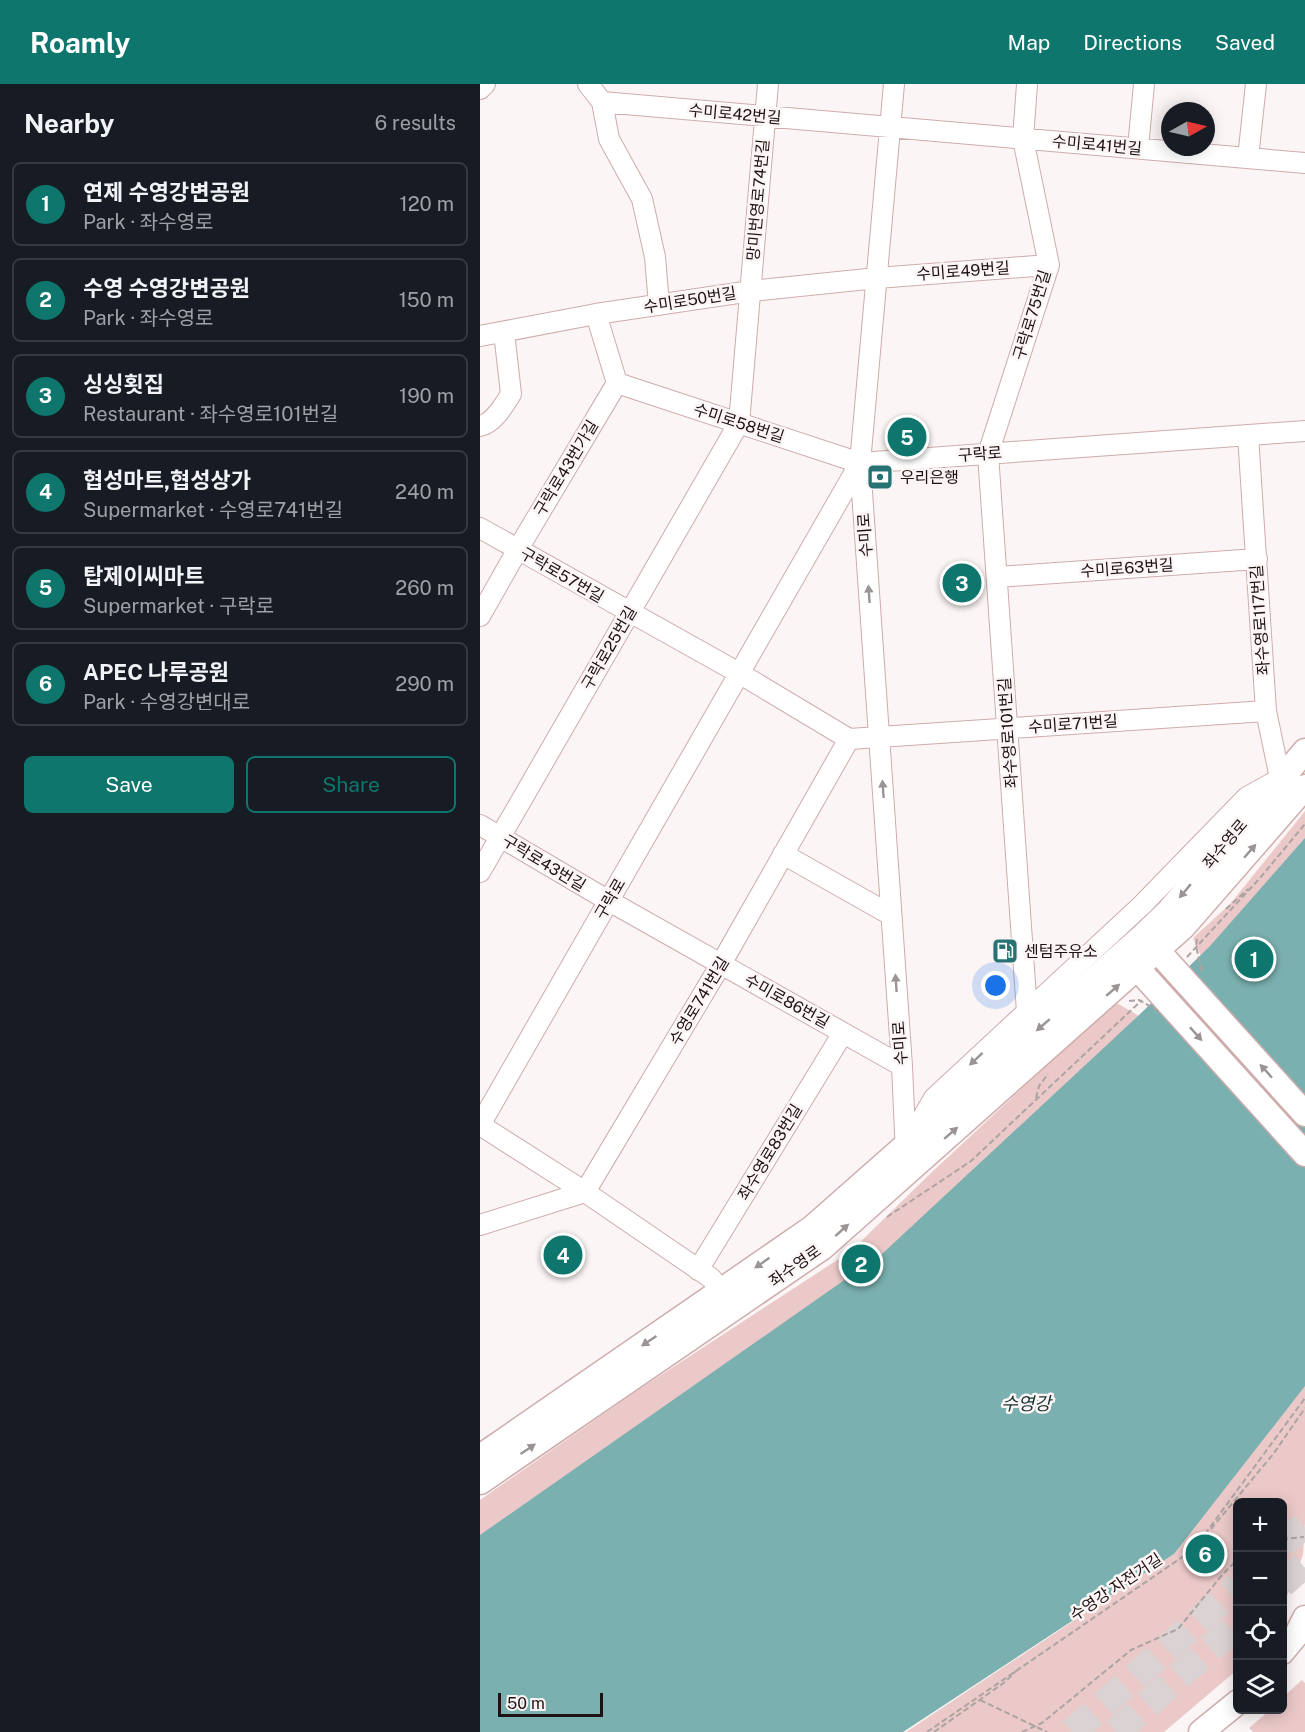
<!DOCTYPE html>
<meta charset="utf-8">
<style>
:root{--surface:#171b24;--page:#242831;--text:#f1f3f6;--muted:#9ea1a6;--line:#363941;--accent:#0f766e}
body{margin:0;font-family:"Public Sans","Noto Sans KR",sans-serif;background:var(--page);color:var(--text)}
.controls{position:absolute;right:18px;bottom:18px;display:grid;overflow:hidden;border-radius:9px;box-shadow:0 3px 15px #0003}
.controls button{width:54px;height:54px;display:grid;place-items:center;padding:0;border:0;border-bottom:2px solid var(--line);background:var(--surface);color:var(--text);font:30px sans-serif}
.compass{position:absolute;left:681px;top:18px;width:54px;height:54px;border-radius:50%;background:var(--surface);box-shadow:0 3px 15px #0003;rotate:82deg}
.scale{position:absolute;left:18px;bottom:15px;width:105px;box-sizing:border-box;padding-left:6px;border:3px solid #1e1212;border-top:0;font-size:16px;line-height:21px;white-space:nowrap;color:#1e1212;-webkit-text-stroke:4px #fcf5f5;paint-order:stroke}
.you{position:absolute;left:516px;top:902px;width:21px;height:21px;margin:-15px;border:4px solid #fff;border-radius:50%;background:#1a73e8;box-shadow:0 0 0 9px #1a73e833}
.badge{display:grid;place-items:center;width:39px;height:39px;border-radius:50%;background:var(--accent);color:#fff;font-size:20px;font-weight:700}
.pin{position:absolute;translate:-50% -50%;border:3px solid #fff;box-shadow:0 2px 6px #0006}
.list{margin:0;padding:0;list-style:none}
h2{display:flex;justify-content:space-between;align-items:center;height:78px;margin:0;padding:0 24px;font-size:26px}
h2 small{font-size:20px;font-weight:400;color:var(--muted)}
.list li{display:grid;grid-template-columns:39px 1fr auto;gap:18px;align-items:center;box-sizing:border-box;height:84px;margin:0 12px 12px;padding:0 12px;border:2px solid var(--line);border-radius:9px}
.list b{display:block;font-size:22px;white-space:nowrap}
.list p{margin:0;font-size:20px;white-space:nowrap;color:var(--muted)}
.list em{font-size:20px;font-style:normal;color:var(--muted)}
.actions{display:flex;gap:12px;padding:18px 24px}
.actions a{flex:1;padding:14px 0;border:2px solid var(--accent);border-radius:9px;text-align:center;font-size:21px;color:var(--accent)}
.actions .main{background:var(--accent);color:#fff}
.icon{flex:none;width:33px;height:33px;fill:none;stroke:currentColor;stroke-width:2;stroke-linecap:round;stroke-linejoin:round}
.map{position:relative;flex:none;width:825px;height:1648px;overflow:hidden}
header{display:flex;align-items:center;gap:36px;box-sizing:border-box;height:84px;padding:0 30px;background:var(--accent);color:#fff}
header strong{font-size:28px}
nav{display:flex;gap:33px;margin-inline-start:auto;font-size:21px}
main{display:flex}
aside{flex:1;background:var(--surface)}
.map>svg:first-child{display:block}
.green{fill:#ecc9c9}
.water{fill:#7ab0af}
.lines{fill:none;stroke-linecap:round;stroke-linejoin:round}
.highway-tunnel{stroke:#dbd3d3;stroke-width:28;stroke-dasharray:28 14;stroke-linecap:butt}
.minor-casing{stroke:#ceacac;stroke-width:22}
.major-casing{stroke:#ceacac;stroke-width:27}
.path{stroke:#aca3a3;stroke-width:2;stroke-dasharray:6 3;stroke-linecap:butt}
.minor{stroke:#fff;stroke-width:20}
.major{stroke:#fff;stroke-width:24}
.path-bridge{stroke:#aca3a3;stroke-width:2;stroke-dasharray:6 3;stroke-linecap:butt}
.oneway{fill:#9a9494}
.labels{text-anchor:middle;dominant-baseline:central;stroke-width:5;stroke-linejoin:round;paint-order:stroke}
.street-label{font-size:16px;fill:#1e1212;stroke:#fcf5f5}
.poi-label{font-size:16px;fill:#1e1212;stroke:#fcf5f5;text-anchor:start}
.water-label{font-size:18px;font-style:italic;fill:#122f2f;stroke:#fcf5f5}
</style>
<header>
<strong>Roamly</strong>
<nav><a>Map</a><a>Directions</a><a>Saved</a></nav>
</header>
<main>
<aside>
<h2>Nearby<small>6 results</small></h2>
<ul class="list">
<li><span class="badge">1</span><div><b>연제 수영강변공원</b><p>Park · 좌수영로</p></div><em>120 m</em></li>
<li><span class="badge">2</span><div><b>수영 수영강변공원</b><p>Park · 좌수영로</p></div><em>150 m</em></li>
<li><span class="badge">3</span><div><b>싱싱횟집</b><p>Restaurant · 좌수영로101번길</p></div><em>190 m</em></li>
<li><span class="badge">4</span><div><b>협성마트,협성상가</b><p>Supermarket · 수영로741번길</p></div><em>240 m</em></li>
<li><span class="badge">5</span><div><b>탑제이씨마트</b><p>Supermarket · 구락로</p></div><em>260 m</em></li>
<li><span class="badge">6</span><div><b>APEC 나루공원</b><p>Park · 수영강변대로</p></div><em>290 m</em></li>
</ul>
<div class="actions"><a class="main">Save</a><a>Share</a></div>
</aside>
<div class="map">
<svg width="825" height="1648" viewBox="0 0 825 1648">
<rect width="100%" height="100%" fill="#fcf5f5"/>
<path class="green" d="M825 727V1002L732 897 713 854 750 820Z
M635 918 678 943 397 1192 0 1465V1416L158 1306 371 1167 452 1088Z
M825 1292V1439L823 1471 803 1522 802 1418H758L757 1586 684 1648H426L694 1470Z
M822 1596 825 1599V1648H773L769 1644 790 1626H802L803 1613Z"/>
<path class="water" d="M825 754V1302L694 1470 423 1648H0V1451L403 1169 658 932 730 862Z"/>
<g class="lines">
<path class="highway-tunnel" d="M802 1460 825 1440
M802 1500 825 1480
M592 1648 758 1502
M636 1648 758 1540"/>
<defs>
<path id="minor" d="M108 0 122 18 825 79
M414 0 380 379 422 982 426 1071
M547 0 543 55 569 181 508 370 547 928
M0 5 5 0
M122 18 129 55 162 115 175 173 179 221
M658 64 664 0
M768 74 776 0
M0 252 116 230 271 207 397 194 569 181
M137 299 380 379 825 347
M0 342C14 339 24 321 31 310L24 248
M768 351 786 627 800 694 808 703
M0 444 259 589 369 655
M517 493 777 475
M0 532 38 465 137 299 116 230
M0 741 129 817 422 982
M303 770 411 831
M0 788 259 339 288 0
M0 1041 380 379
M0 1041 105 1108 231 1194 249 1217
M433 1050 454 1014 662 821 767 713 794 698
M0 1141 105 1108 241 880 369 655 786 627
M218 1186 363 949"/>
<path id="major" d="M667 855 825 1030
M648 874 825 1070
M0 1373 332 1144 664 851 688 828 825 667
M0 1398 343 1163 703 843 825 703
M802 1568 817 1550 825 1534
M721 1648 758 1618"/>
</defs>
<use href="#minor" class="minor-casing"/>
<use href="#major" class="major-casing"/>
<path class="path" d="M746 825 768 805
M707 873 780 794 825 740
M556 1014 559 1002 568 990
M407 1133 491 1077 662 916
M731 1445 794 1369 825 1324
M802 1455 824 1453
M500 1616 567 1648
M447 1648 714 1465 825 1314
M454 1648 525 1598 536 1587
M542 1648 562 1639 651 1566 698 1545 742 1491 758 1475"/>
<use href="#minor" class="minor"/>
<use href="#major" class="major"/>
<path class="path-bridge" d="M717 855 716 862 722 888
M649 917 659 916 678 927"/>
</g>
<defs><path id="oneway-solid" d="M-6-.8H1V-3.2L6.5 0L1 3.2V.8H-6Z" transform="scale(1.5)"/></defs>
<g class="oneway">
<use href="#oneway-solid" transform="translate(389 510) rotate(-94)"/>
<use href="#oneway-solid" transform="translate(403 705) rotate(-94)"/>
<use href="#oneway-solid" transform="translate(770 767) rotate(-49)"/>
<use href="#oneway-solid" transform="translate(705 807) rotate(130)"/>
<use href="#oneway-solid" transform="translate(416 899) rotate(-94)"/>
<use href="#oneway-solid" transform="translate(633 906) rotate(-41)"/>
<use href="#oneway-solid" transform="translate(563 941) rotate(139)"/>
<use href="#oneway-solid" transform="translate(716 950) rotate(48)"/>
<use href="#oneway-solid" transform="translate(496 975) rotate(137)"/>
<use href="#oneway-solid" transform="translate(786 987) rotate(-132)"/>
<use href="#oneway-solid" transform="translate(471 1049) rotate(-41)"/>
<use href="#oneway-solid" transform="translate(362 1146) rotate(-42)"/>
<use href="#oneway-solid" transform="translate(282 1179) rotate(145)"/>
<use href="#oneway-solid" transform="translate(169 1257) rotate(146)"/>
<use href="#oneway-solid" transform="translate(48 1365) rotate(-34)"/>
</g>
<defs>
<symbol id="bank-square" viewBox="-11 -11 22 22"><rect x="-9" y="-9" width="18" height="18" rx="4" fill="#277272" stroke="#fcf5f5"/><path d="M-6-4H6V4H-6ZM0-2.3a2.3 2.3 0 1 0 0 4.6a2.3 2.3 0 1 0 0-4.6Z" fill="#fff"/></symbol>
<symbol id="fuel-square" viewBox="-11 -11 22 22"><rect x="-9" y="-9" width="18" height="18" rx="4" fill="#277272" stroke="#fcf5f5"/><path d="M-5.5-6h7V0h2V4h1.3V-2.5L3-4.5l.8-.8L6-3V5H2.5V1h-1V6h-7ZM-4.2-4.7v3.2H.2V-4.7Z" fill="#fff"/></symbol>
</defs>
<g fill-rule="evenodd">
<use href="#bank-square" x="385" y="378" width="30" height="30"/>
<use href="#fuel-square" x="510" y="852" width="30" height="30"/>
</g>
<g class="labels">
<g class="street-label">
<text transform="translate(255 30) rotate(5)">수미로42번길</text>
<text transform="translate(617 61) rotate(5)">수미로41번길</text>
<text transform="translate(278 116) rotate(-85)">망미번영로74번길</text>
<text transform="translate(483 187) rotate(-4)">수미로49번길</text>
<text transform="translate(210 216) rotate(-9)">수미로50번길</text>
<text transform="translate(552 231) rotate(-73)">구락로75번길</text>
<text transform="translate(259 339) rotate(18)">수미로58번길</text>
<text transform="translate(500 370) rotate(-4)">구락로</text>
<text transform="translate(86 384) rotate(-59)">구락로43번가길</text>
<text transform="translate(385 451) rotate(-94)">수미로</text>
<text transform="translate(647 484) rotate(-4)">수미로63번길</text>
<text transform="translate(82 491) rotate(30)">구락로57번길</text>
<text transform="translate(780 536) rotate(-94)">좌수영로117번길</text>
<text transform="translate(129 564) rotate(-60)">구락로25번길</text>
<text transform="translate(593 640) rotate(-4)">수미로71번길</text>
<text transform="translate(528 649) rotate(-94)">좌수영로101번길</text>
<text transform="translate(745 760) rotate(-50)">좌수영로</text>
<text transform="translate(64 779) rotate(31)">구락로43번길</text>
<text transform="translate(130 815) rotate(-60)">구락로</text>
<text transform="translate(219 917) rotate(-59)">수영로741번길</text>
<text transform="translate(307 917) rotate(29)">수미로86번길</text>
<text transform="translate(420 959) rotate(-94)">수미로</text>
<text transform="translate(290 1068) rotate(-59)">좌수영로83번길</text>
<text transform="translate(315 1182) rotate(-35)">좌수영로</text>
<text transform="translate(636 1503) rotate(-34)">수영강 자전거길</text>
</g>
<g class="poi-label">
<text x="420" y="393">우리은행</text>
<text x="544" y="867">센텀주유소</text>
</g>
<g class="water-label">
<text x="546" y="1319">수영강</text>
</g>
</g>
</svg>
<div class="controls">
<button>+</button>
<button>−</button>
<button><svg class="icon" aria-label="locate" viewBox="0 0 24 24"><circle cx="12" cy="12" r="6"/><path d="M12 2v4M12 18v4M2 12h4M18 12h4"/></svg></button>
<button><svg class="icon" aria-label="layers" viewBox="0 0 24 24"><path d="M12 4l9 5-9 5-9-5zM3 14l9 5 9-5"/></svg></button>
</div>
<svg class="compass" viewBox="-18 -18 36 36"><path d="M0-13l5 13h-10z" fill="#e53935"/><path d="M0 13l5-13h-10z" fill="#9ea1a6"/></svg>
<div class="scale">50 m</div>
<div class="you"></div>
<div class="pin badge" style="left:774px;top:875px">1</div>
<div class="pin badge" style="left:381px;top:1180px">2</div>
<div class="pin badge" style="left:482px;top:499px">3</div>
<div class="pin badge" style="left:83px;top:1171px">4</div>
<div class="pin badge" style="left:427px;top:353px">5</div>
<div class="pin badge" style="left:725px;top:1470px">6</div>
</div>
</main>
